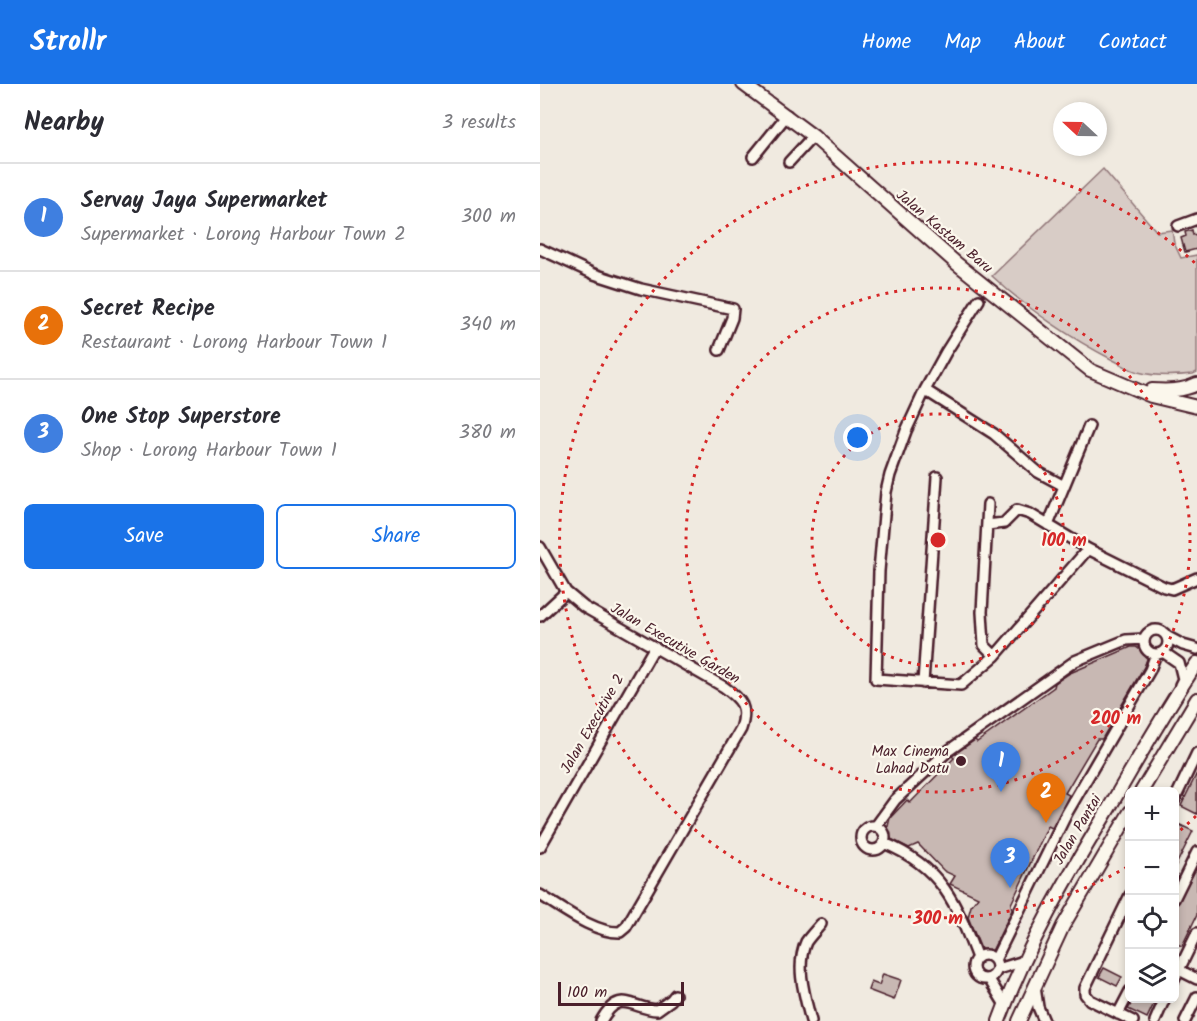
<!DOCTYPE html>
<meta charset="utf-8">
<style>
:root{--surface:#fff;--page:#f2f2f3;--text:#2b2b33;--muted:#7c7c81;--line:#e1e1e2;--accent:#1a73e8}
body{margin:0;font-family:Kalam,sans-serif;background:var(--page);color:var(--text)}
.controls{position:absolute;right:18px;bottom:18px;display:grid;overflow:hidden;border-radius:9px;box-shadow:0 3px 9px #0003}
.controls button{width:54px;height:54px;display:grid;place-items:center;padding:0;border:0;border-bottom:2px solid var(--line);background:var(--surface);color:var(--text);font:30px sans-serif}
.compass{position:absolute;left:513px;top:18px;width:54px;height:54px;border-radius:50%;background:var(--surface);box-shadow:0 3px 9px #0003;rotate:292deg}
.scale{position:absolute;left:18px;bottom:15px;width:126px;box-sizing:border-box;padding-left:6px;border:3px solid #4a1f2b;border-top:0;font-size:16px;line-height:21px;white-space:nowrap;color:#4a1f2b;-webkit-text-stroke:4px #fbf7ec;paint-order:stroke}
.you{position:absolute;left:318px;top:354px;width:21px;height:21px;margin:-15px;border:4px solid #fff;border-radius:50%;background:#1a73e8;box-shadow:0 0 0 9px #1a73e833}
.badge{display:grid;place-items:center;width:39px;height:39px;border-radius:50%;background:var(--accent);color:#fff;font-size:20px;font-weight:700}
.pin{position:absolute;translate:-50% -50px;filter:drop-shadow(0 2px 3px #0008)}
.pin::after{content:'';position:absolute;top:32px;width:21px;height:18px;background:inherit;clip-path:polygon(0 0,100% 0,50% 100%)}
.list{margin:0;padding:0;list-style:none}
h2{display:flex;justify-content:space-between;align-items:center;height:78px;margin:0;padding:0 24px;font-size:26px}
h2 small{font-size:20px;font-weight:400;color:var(--muted)}
.list li{display:grid;grid-template-columns:39px 1fr auto;gap:18px;align-items:center;box-sizing:border-box;height:108px;padding:0 24px;border-top:2px solid var(--line)}
.list b{display:block;font-size:22px;white-space:nowrap}
.list p{margin:0;font-size:20px;white-space:nowrap;color:var(--muted)}
.list em{font-size:20px;font-style:normal;color:var(--muted)}
.actions{display:flex;gap:12px;padding:18px 24px}
.actions a{flex:1;padding:14px 0;border:2px solid var(--accent);border-radius:9px;text-align:center;font-size:21px;color:var(--accent)}
.actions .main{background:var(--accent);color:#fff}
.icon{flex:none;width:33px;height:33px;fill:none;stroke:currentColor;stroke-width:2;stroke-linecap:round;stroke-linejoin:round}
.map{position:relative;flex:none;width:657px;height:937px;overflow:hidden}
header{display:flex;align-items:center;gap:36px;box-sizing:border-box;height:84px;padding:0 30px;background:var(--accent);color:#fff}
header strong{font-size:28px}
nav{display:flex;gap:33px;margin-inline-start:auto;font-size:21px}
main{display:flex}
aside{flex:1;background:var(--surface)}
.map>svg:first-child{display:block}
.green{fill:#d8ccc6;stroke:#917678;stroke-width:1.5}
.building{fill:#c8b8b3;stroke:#4a1f2b;stroke-width:1.5}
.lines{fill:none;stroke-linecap:round;stroke-linejoin:round}
.street-casing{stroke:#4a1f2b;stroke-width:14}
.secondary-casing{stroke:#4a1f2b;stroke-width:16}
.street{stroke:#fbf7ec;stroke-width:9}
.secondary{stroke:#fbf7ec;stroke-width:12}
.ring{fill:none;stroke:#d62828;stroke-width:3;stroke-dasharray:3 6}
.poi-dot{fill:#4a1f2b;stroke:#fbf7ec;stroke-width:2}
.labels{text-anchor:middle;dominant-baseline:central;stroke-width:4.5;stroke-linejoin:round;paint-order:stroke}
.street-label{font-size:15px;fill:#4a1f2b;stroke:#fbf7ec}
.poi-label{font-size:15px;fill:#4a1f2b;stroke:#fbf7ec;text-anchor:end}
.centre{fill:#d62828;stroke:#fbf7ec;stroke-width:3}
.ring-label{font-size:18px;text-anchor:middle;font-weight:bold;fill:#d62828;stroke:#fbf7ec;stroke-width:4.5;stroke-linejoin:round;paint-order:stroke}
</style>
<header>
<strong>Strollr</strong>
<nav><a>Home</a><a>Map</a><a>About</a><a>Contact</a></nav>
</header>
<main>
<aside>
<h2>Nearby<small>3 results</small></h2>
<ul class="list">
<li><span class="badge" style="background:#3f7fe0">1</span><div><b>Servay Jaya Supermarket</b><p>Supermarket · Lorong Harbour Town 2</p></div><em>300 m</em></li>
<li><span class="badge" style="background:#e8710a">2</span><div><b>Secret Recipe</b><p>Restaurant · Lorong Harbour Town 1</p></div><em>340 m</em></li>
<li><span class="badge" style="background:#3f7fe0">3</span><div><b>One Stop Superstore</b><p>Shop · Lorong Harbour Town 1</p></div><em>380 m</em></li>
</ul>
<div class="actions"><a class="main">Save</a><a>Share</a></div>
</aside>
<div class="map">
<svg width="657" height="937" viewBox="0 0 657 937">
<rect width="100%" height="100%" fill="#f0eae0"/>
<filter id="ink" filterUnits="userSpaceOnUse"><feTurbulence type="fractalNoise" baseFrequency=".0167" numOctaves="2"/><feDisplacementMap in="SourceGraphic" scale="12" xChannelSelector="R" yChannelSelector="G"/><feConvolveMatrix kernelMatrix="1 2 1 2 8 2 1 2 1" color-interpolation-filters="sRGB"/></filter>
<g filter="url(#ink)">
<path class="green" d="M563 85 617 148 632 146 634 159 641 174 657 171V288L653 290C635 292 616 293 598 288 590 286 581 280 573 276 532 255 486 224 452 192Z"/>
<path class="building" d="M652 146 653 151 657 150V165L645 168 641 154 646 152 645 148Z
M591 563H596L606 570 607 575 604 583 562 655H557L525 709 529 711 512 744 508 742 471 820 472 826 452 867 441 865 428 833 431 822 438 813 410 800 415 792 404 787 378 760 369 764 351 755 347 746 350 734 367 716 370 719 414 674 412 672 435 656 437 658 514 603 515 599 530 589Z
M657 689V730L641 722Z
M634 738 653 747 634 785Z
M657 783V831L642 862 634 859V826Z
M564 884 582 893 577 902 559 893Z
M343 890 361 896 354 916 328 906 331 898 339 901Z
M594 915H616L607 934 588 925Z"/>
<g class="lines">
<defs>
<path id="street" d="M213 73 247 31
M249 78 273 52
M638 142 657 135
M0 165 54 190 101 205 193 225 192 234 179 266
M439 216 406 268 385 306 366 347 350 391 346 408 339 487 336 595 421 601 455 572 548 465
M385 306 454 350 498 388 524 402
M448 420 442 528 444 561 455 572
M447 441 464 439 477 426 490 430 548 465 624 503 632 505 657 494
M508 441 549 342
M0 463 26 508 44 523 184 603C202 616 208 623 201 645L86 843 80 848C54 849 22 824 0 811
M0 532 26 508
M604 558a12 12 0 1 1 24 0a12 12 0 1 1-24 0Z
M628 553 643 561 657 565
M623 568 639 579 643 595 640 601
M383 599 397 393
M634 717 657 669
M336 742 355 716 408 667 535 577 586 556 604 555
M321 754a12 12 0 1 1 24 0a12 12 0 1 1-24 0Z
M344 759C402 783 416 819 437 874
M0 763 114 564
M590 811 545 904V910L550 916 593 937
M634 815 657 768
M433 883a12 12 0 1 1 24 0a12 12 0 1 1-24 0Z
M455 876 527 729 610 586 616 570
M458 885 484 877
M639 886 657 895
M449 895 465 921
M634 896 657 849
M495 903 498 923 504 937
M578 930 590 907
M61 937C80 903 92 925 117 926L131 916 135 911
M271 937C265 913 255 882 266 858 270 852 276 846 281 840
M615 937 625 914
M645 937 657 913"/>
<path id="secondary" d="M203 0 273 52 416 179 550 286 611 312 657 323
M612 306C628 307 642 307 657 300
M601 708 657 615
M459 937C486 864 525 797 565 731 595 680 624 628 657 579
M479 937 523 842 590 728"/>
</defs>
<use href="#street" class="street-casing"/>
<use href="#secondary" class="secondary-casing"/>
<use href="#street" class="street"/>
<use href="#secondary" class="secondary"/>
</g>
</g>
<g class="ring">
<circle cx="398" cy="456" r="126"/>
<circle cx="398" cy="456" r="252"/>
<path d="M656 732A378 378 0 0 1 636 750M587 783A378 378 0 1 1 656 180"/>
</g>
<circle class="poi-dot" cx="421" cy="677" r="6"/>
<g class="labels">
<g class="street-label">
<text transform="translate(404 148) rotate(40)">Jalan Kastam Baru</text>
<text transform="translate(135 560) rotate(30)">Jalan Executive Garden</text>
<text transform="translate(53 640) rotate(-60)">Jalan Executive 2</text>
<text transform="translate(538 746) rotate(-59)">Jalan Pantai</text>
</g>
<g class="poi-label">
<text x="409" y="668">Max Cinema<tspan x="409" dy="17">Lahad Datu</tspan></text>
</g>
</g>
<circle cx="398" cy="456" r="9" class="centre"/>
<g class="ring-label">
<text x="524" y="462">100 m</text>
<text x="576" y="640">200 m</text>
<text x="398" y="840">300 m</text>
</g>
</svg>
<div class="controls">
<button>+</button>
<button>−</button>
<button><svg class="icon" aria-label="locate" viewBox="0 0 24 24"><circle cx="12" cy="12" r="6"/><path d="M12 2v4M12 18v4M2 12h4M18 12h4"/></svg></button>
<button><svg class="icon" aria-label="layers" viewBox="0 0 24 24"><path d="M12 4l9 5-9 5-9-5zM3 14l9 5 9-5"/></svg></button>
</div>
<svg class="compass" viewBox="-18 -18 36 36"><path d="M0-13l5 13h-10z" fill="#e53935"/><path d="M0 13l5-13h-10z" fill="#7c7c81"/></svg>
<div class="scale">100 m</div>
<div class="you"></div>
<div class="pin badge" style="left:461px;top:708px;background:#3f7fe0">1</div>
<div class="pin badge" style="left:506px;top:739px;background:#e8710a">2</div>
<div class="pin badge" style="left:470px;top:804px;background:#3f7fe0">3</div>
</div>
</main>
